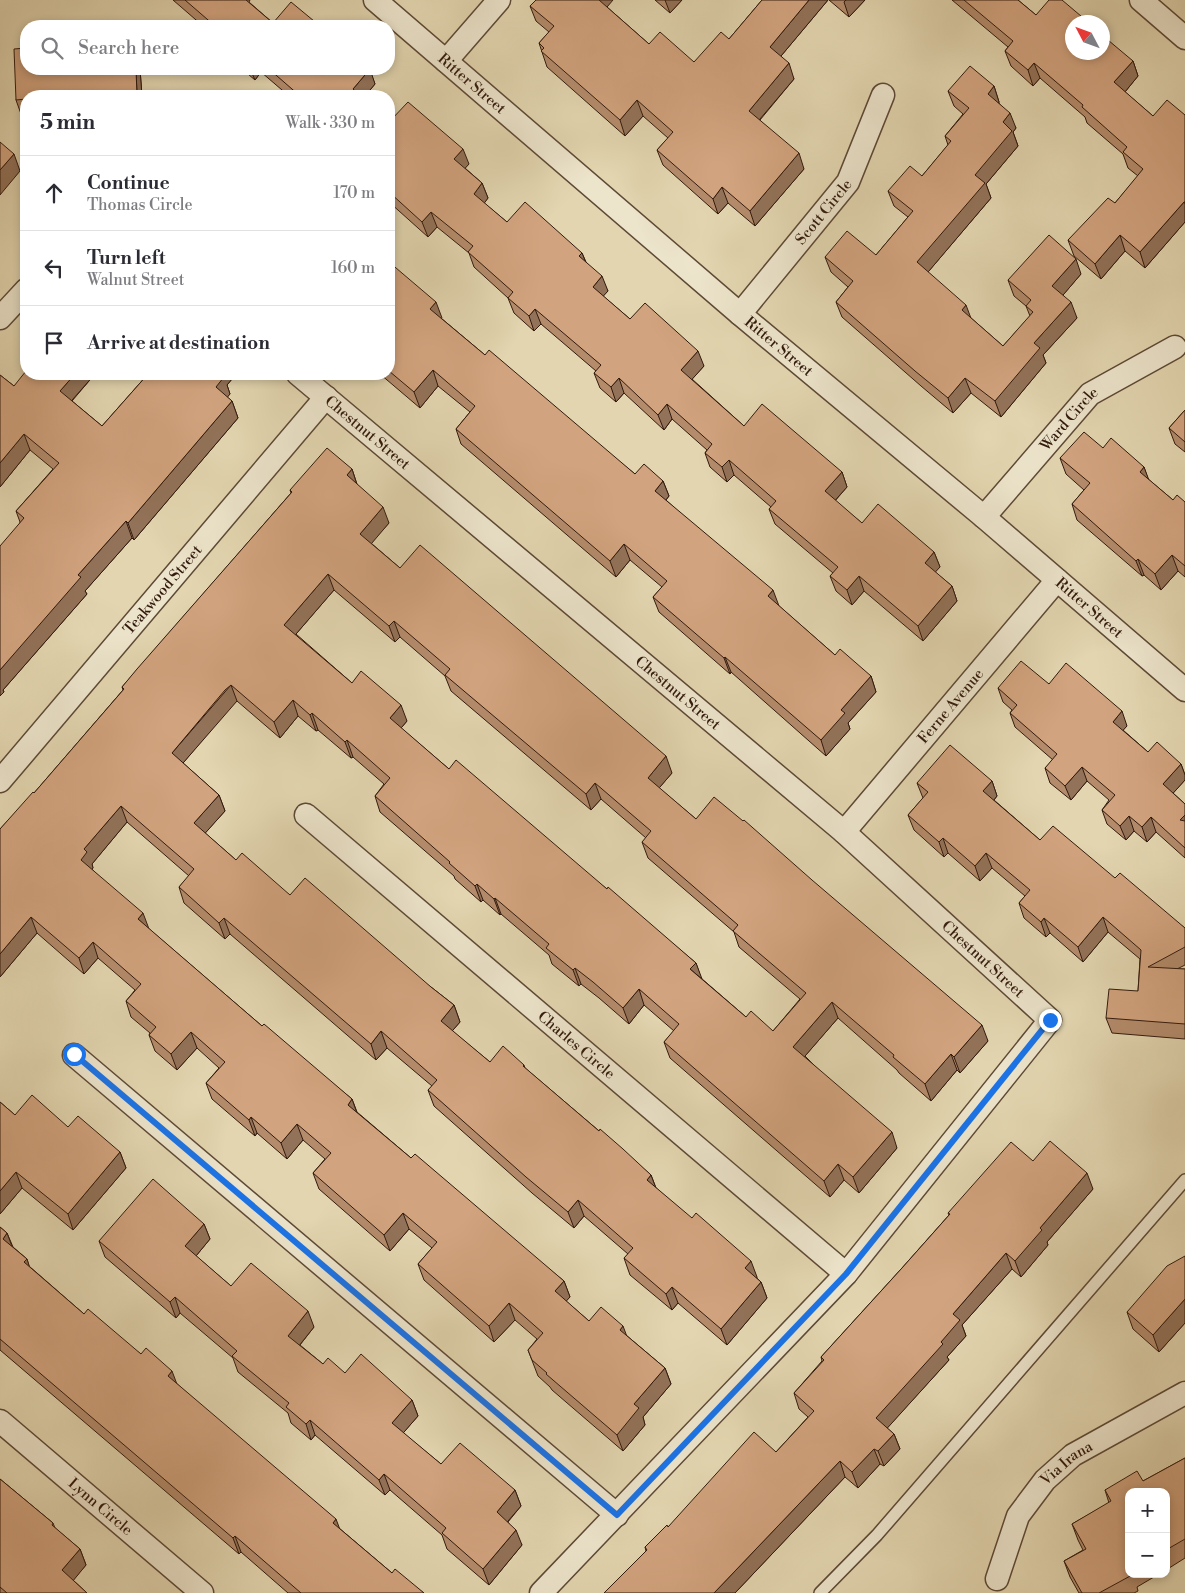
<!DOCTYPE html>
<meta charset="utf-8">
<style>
:root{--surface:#fff;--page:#f7f7f7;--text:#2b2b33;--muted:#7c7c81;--line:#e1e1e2}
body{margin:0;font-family:"Libre Bodoni",serif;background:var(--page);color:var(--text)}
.controls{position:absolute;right:15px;bottom:15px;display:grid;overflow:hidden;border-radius:10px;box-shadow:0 2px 8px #0003}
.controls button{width:45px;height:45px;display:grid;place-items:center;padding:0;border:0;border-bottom:1px solid var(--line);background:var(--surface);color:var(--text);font:25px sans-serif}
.compass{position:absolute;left:1065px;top:15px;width:45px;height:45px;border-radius:50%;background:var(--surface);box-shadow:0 2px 8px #0003;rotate:311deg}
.stop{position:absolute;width:15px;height:15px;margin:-11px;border:4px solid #1a73e8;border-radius:50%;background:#fff}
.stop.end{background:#1a73e8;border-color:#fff;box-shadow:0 1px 5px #0008}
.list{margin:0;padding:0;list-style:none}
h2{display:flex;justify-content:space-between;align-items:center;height:65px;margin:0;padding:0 20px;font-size:21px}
h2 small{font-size:16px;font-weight:400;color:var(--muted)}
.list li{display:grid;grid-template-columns:32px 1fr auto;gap:15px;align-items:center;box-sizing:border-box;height:75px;padding:0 20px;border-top:1px solid var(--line)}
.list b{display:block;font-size:19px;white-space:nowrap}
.list p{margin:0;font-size:16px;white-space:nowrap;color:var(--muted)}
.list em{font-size:16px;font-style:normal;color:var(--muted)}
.icon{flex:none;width:28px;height:28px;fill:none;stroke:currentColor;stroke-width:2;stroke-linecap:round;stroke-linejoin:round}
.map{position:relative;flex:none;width:1185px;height:1593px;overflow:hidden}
.search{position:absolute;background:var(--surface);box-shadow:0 2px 8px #0003;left:20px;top:20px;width:375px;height:55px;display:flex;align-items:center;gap:12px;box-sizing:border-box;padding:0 18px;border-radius:20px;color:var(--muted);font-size:19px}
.panel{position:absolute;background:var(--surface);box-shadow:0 2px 8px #0003;left:20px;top:90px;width:375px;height:290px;border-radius:20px}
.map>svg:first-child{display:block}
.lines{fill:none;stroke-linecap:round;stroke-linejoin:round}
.service-casing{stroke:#5e4936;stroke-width:14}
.minor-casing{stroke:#5e4936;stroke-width:25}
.service{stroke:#ece4cb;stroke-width:11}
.minor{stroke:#ece4cb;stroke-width:22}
.wall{fill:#b48c6c;stroke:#321a0d;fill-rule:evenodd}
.shaded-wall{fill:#927258;stroke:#321a0d}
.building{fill:#d1a37e;stroke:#321a0d;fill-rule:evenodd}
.route{stroke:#1a73e8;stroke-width:6}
.labels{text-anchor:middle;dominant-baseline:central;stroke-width:4.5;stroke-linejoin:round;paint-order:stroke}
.street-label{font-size:15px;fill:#321a0d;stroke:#ece4cb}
</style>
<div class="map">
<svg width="1185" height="1593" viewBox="0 0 1185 1593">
<rect width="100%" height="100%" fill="#e2d5af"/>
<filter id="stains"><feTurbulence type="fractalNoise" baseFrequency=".004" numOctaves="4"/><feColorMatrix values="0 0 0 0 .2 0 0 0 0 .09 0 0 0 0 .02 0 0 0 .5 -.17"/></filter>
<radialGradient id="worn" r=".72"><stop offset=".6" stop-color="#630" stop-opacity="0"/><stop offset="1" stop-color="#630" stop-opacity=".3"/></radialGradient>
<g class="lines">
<defs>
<path id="service" d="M820 1593 877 1535 1185 1180"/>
<g id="minor">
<path id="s1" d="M375 0 740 314 984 517 1185 690"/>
<path d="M1141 0 1185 38"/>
<path d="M446 61 499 0"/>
<path id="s2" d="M740 314 848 182 883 95"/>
<path d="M0 318 26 290"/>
<path id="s3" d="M298 374 844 832 1050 1020 846 1274 541 1593"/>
<path id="s4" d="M984 517 1090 394 1175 347"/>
<path id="s5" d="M0 781 326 397"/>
<path id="s6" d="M306 815 846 1274"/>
<path id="s7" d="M844 832 1057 580"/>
<path d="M74 1055 617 1515"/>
<path id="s8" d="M0 1421 202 1593"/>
<path id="s9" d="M997 1579 1018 1516 1045 1480 1073 1455 1185 1393"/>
</g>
</defs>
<use href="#service" class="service-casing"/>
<use href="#minor" class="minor-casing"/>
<use href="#service" class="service"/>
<use href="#minor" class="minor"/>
</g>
<path class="wall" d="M173 0H250L249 2 273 23 320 26H203Z
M655 0H682L670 13Z
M762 0H828L781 56 794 79 760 120 804 169 755 226 728 203 718 214 663 165 657 150 668 138 643 116 625 136 547 67 539 43 549 32 536 21 530 6 607 7 649 44 694 62 729 39Z
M829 0H865L849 17Z
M952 0H1018L1036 15 1133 61 1138 76 1125 92 1153 116 1185 115V222L1145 268 1125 251 1101 279 1074 256 1068 240 1115 203 1138 176 1128 168 1123 154 1087 123 1085 117 1040 78 1033 86 1011 66 1005 51 1008 47Z
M26 69H140L142 96H26V114H21L16 100Z
M242 69H369L375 84 365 96H289L261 72 255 80Z
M994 86 999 102V103L1016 128 1013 132 1018 146 986 184 991 198 928 272 971 318 1003 346 1030 316 1026 306 1014 296 1008 280 1081 274 1063 295 1077 318 1043 355 1046 363 1001 417 971 393 953 413 921 386 842 317 836 302 848 287 831 272 825 257 876 255 908 217 894 206 888 191 922 176 948 145 945 136 963 114 954 106 948 91Z
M389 121 469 164 465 168 482 183 488 198 484 203 507 222 582 253 586 262 608 291 603 296 630 319 704 366 692 379 744 426 842 472 847 487 835 501 862 523 934 552 940 567 935 572 952 586 957 601 923 641 864 591 852 605 836 591 830 576 833 573 775 524 769 509 771 507 734 475 727 482 710 467 705 453 707 450 672 419 664 430 624 393 616 402 600 388 594 373 596 371 541 324 534 331 514 313 508 298 474 267 469 253 437 227 428 237 389 202Z
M389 262 441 318 485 355 635 474 663 481 669 496 666 500 779 606 835 655 871 676 876 692 848 723 850 729 826 756 731 672 730 674 659 612 653 597 662 587 630 560 616 577 461 444 456 429 470 412 438 386 420 408 380 374H389Z
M26 374H95L72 401 102 426 148 374H230L232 379 227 385 230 394 227 397 232 401 238 418 134 540 132 538 85 591 87 594 3 690 4 692 0 696 20 522 16 511 53 469 30 450 0 487V375L14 386Z
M1185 410V452L1175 444 1169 428Z
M1103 448 1144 467 1148 479 1173 500 1185 502V577L1178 571 1161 590 1144 575 1142 576 1077 520 1072 504 1084 490 1066 474 1060 458Z
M352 469 357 484 389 523 371 543 400 568 672 773 659 788 696 819 988 1041 960 1073 957 1070 931 1101 899 1073 897 1070 838 1018 805 1056 897 1148 859 1193 844 1180 830 1197 670 1058 664 1042 674 1031 644 1005 629 1024 599 998 581 984 579 986 552 964 549 955 501 914 500 915 483 900 481 902 455 879 454 876 380 812 375 796 384 784 353 757 351 758 318 730 316 731 298 716 280 738 237 701 231 706 183 763 219 795 225 811 205 833 236 860 431 987 454 1005 460 1022 452 1031 490 1062 524 1065 525 1068 651 1175 656 1188 757 1277V1278L761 1282 767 1298 727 1345 678 1303 672 1310 630 1275 624 1258 628 1254 584 1216 574 1228 532 1193 434 1106 428 1090 432 1086 387 1048 376 1060 230 934 225 939 184 903 179 887 189 876 127 822 92 864 93 868 92 869 148 928 262 1026 352 1099 357 1112 411 1158 564 1281 570 1297 566 1301 589 1321 626 1335 665 1368 671 1384 643 1417 645 1425 623 1451 552 1390 550 1387 538 1376 528 1350 537 1339 515 1320 494 1342 424 1280 418 1264 432 1248 409 1229 390 1251 319 1189 313 1173 325 1159 303 1140 287 1159 257 1133 255 1136 212 1099 206 1083 219 1068 197 1048 177 1070 155 1051 149 1035 150 1033 131 1017 126 1001 135 990 98 958 84 974 37 933 0 977V829L34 793 123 690 122 687 291 493 290 490ZM334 590 395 642 400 637 445 676 451 691 591 810 601 799 646 838 642 842 648 858 734 932 739 947 800 999 773 1031 746 1017 701 978 696 963 607 889 449 769 401 728 407 721 352 683 296 634Z
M1049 684 1127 726 1123 730 1148 752 1181 764 1185 775V780L1173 793 1185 804V858L1156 832 1147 842 1134 831 1126 840 1107 824 1102 810 1109 800 1087 781 1071 800 1050 783 1045 768 1053 760 1015 727 1010 713 1012 710 1003 702 998 688Z
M992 781 997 796 994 800 1040 840 1115 878 1185 928V965L1177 969H1185V1039L1112 1033 1106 1018 1138 991 1140 959 1108 932 1083 962 1050 933 1046 937 1024 918 1019 903 1025 896 992 868 980 881 948 853 944 857 914 830 908 815 923 798 917 783Z
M0 1102 15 1115 68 1127 120 1152 126 1168 73 1230 22 1188 0 1214Z
M1033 1161 1093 1189 1047 1242 1048 1245 1021 1277 1012 1269 962 1325 966 1336 947 1357 949 1360 887 1428 894 1434 900 1449 884 1466 880 1464 858 1488 845 1477 735 1593H604L646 1551 645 1547 668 1527 776 1452 808 1417 799 1409 794 1393 822 1361 821 1357 902 1268 949 1215 948 1213Z
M204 1224 210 1239 196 1256 231 1286 314 1327 300 1345 323 1364 412 1400 418 1416 403 1433 441 1464 515 1490 521 1506 508 1522 522 1545 489 1585 447 1549 442 1535 390 1490 385 1495 315 1435 311 1440 291 1423 288 1413 238 1372 233 1358 180 1313 176 1318 105 1257 99 1241Z
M0 1227 7 1233 13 1247 27 1259 29 1266 84 1314 141 1354 176 1383 339 1528 392 1573 424 1593H288L241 1552 239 1554 0 1350Z
M1185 1256V1323L1159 1352 1133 1329 1127 1312Z
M1185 1458V1558L1166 1570V1492L1129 1574H1159L1137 1587 1138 1591 1134 1593H1079L1070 1577 1064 1561 1083 1550 1078 1540 1072 1524 1109 1503 1105 1490 1143 1481Z
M0 1479 53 1523 55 1528 80 1549 86 1565 73 1580 87 1593H0Z"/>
<path class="shaded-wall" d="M597 0H613L602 13Z
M665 0H682L670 13Z
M809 0H828L776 62 770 47Z
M846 0H865L849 17 844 2Z
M1133 61 1138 76 1120 98 1114 82Z
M789 63 794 79 754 126 749 111Z
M1034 63 1040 78 1033 86 1028 70Z
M136 69H140L142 96H138L137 95Z
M250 69H260L261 72 255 80Z
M370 69 375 84 365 96H356L353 89Z
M994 86 999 102 994 109 988 94Z
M637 100 643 116 625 136 620 120Z
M1010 113 1016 128 1013 132 1018 146 986 184 991 198 923 278 917 262 975 175 1003 122Z
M463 149 469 164 460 174 454 159Z
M799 153 804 169 755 226 750 211Z
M14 154 20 171 0 195V170Z
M482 183 488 198 480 209 474 194Z
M722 187 728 203 718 214 713 199Z
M1184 202 1185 204V222L1145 268 1140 252Z
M431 212 437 227 428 237 422 222Z
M1120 235 1125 251 1101 279 1095 264Z
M582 253 588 268 579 256Z
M1076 259 1081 274 1058 301 1052 286Z
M602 276 608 291 598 302 593 287Z
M436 302 442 318 436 324 430 309Z
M1071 302 1077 318 1043 355 1046 363 1001 417 995 401 1034 343Z
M966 305 972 321 962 310Z
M535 309 541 324 534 331 529 316Z
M698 351 704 366 687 385 681 370Z
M433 370 438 386 420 408 414 392Z
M75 374H95L66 407 60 391Z
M219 374H230L232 379 227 385 230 394 222 404 216 387Z
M619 378 624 393 616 402 611 387Z
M965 378 971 393 953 413 948 398Z
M232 401 238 418 134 540 128 523Z
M667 404 672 419 664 430 658 415Z
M24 434 30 450 0 487V463Z
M729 460 734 475 727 482 722 467Z
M1144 467 1150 483 1140 472Z
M352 469 357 485 347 475Z
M842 472 847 487 830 506 825 491Z
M663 481 669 496 661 506 655 491Z
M383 507 389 523 366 550 360 534Z
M126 521 132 538 85 591 87 594 3 690 4 692 0 696V670L78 575Z
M624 544 630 560 616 577 610 561Z
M934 552 940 567 930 578 925 563Z
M1172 555 1178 571 1161 590 1155 574Z
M1138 559 1144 575 1142 576 1136 561Z
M328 574 334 590 290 641 284 625Z
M859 576 864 591 852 605 847 590Z
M952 586 957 601 923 641 918 626Z
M773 590 779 606 773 612 768 596Z
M394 621 400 637 395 642 389 626Z
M725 657 731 672 730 674 724 658Z
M871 676 876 692 848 723 850 729 826 756 821 740 841 710Z
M231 685 237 701 177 770 172 753Z
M293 700 298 716 280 738 274 722Z
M401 705 407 721 396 734 390 718Z
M1122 711 1127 726 1118 736 1113 722Z
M312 713 318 730 316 731 310 715Z
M347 740 353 757 351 758 345 742Z
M666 756 672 773 654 794 648 778Z
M1181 764 1185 775V780L1168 799 1163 784Z
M1082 767 1087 781 1071 800 1065 786Z
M992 781 997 796 989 806 983 791Z
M595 783 601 799 591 810 586 794Z
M219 795 225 811 200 839 194 823Z
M121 806 127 822 92 864 93 868 87 876 81 860 84 849Z
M1185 815V833L1180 820Z
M1129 816 1134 831 1126 840 1120 826Z
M1151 817 1156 832 1147 842 1142 827Z
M943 838 948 853 944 857 939 842Z
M986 853 992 868 980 881 975 866Z
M477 884 483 900 481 902 475 886Z
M495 898 501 914 500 915 494 899Z
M143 913 149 929 138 919Z
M31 917 37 933 0 977V954Z
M1103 917 1108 932 1083 962 1078 947Z
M224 918 230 934 225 939 219 923Z
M1044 918 1050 933 1046 937 1041 922Z
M93 942 98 958 84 974 79 958Z
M696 963 702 979 690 969Z
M575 968 581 984 579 986 573 970Z
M639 989 644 1005 629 1024 623 1008Z
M832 1002 838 1018 799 1063 793 1047Z
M454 1005 460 1022 447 1037 441 1021Z
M982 1025 988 1041 960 1073 954 1057Z
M381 1031 387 1048 376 1060 371 1044Z
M191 1032 197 1048 177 1070 171 1054Z
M951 1054 957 1070 931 1101 925 1084Z
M352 1099 358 1116 348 1105Z
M251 1117 257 1133 255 1136 249 1120Z
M297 1124 303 1140 287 1159 281 1143Z
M892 1132 897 1148 859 1193 853 1177Z
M120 1152 126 1168 73 1230 68 1214Z
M838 1164 844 1180 830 1197 824 1181Z
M16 1172 22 1188 0 1214V1191Z
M1087 1173 1093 1189 1047 1242 1048 1245 1021 1277 1015 1261 1040 1228Z
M651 1175 657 1191 647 1180Z
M578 1200 584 1216 574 1228 568 1212Z
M403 1213 409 1229 390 1251 384 1235Z
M204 1224 210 1239 191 1262 185 1246Z
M7 1233 13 1249 3 1239Z
M1006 1253 1012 1269 962 1325 966 1336 947 1357 949 1360 882 1434 876 1418 941 1342 953 1314Z
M27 1259 32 1275 24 1262Z
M751 1261 757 1277 751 1284 745 1268Z
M564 1281 570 1297 561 1307 555 1291Z
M761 1282 767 1298 727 1345 721 1329Z
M672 1287 678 1303 672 1310 666 1294Z
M175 1297 180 1313 176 1318 170 1302Z
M1185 1299V1323L1159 1352 1153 1335Z
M509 1303 515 1320 494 1342 489 1326Z
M308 1311 314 1327 294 1352 288 1336Z
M623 1326 629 1342 620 1330Z
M665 1368 671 1384 643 1417 645 1425 623 1451 617 1435 634 1404Z
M172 1371 178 1387 168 1376Z
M412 1400 418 1416 398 1439 392 1423Z
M310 1420 315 1435 311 1440 306 1424Z
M894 1434 900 1449 884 1466 878 1451Z
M874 1449 880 1464 858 1488 852 1472Z
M840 1461 845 1477 735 1593H714Z
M384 1474 390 1490 385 1495 379 1480Z
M515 1490 521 1506 502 1528 497 1512Z
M336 1519 342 1535 333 1523Z
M516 1530 522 1545 489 1585 483 1569Z
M235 1536 241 1552 239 1554 233 1538Z
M80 1549 86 1565 68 1587 62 1570Z"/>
<path class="building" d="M185 0H246L273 23 291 2 320 26H215Z
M536 0H599L649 44 660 32 694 62 721 32 729 39 762 0H809L770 47 789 63 749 111 799 153 750 211 722 187 713 199 657 150 673 132 637 100 620 120 541 51 544 48 539 43 554 26 530 6Z
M964 0H1018L1036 15 1049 0H1062L1088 22H1072V52H1102V35L1133 61 1114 82 1153 116 1167 100 1185 115V202H1184L1140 252 1120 235 1095 264 1068 240 1108 198 1115 203 1143 169 1123 152 1127 147 1082 107 1083 105 1034 63 1028 70 1005 51 1013 41Z
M133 22V26H99V24Z
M26 48V69H136L137 95 110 96H26V99L16 100 14 49Z
M970 66 994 86 988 94 1010 113 1003 122 1012 131 975 175 985 183 917 262 966 305 962 310 1003 346 1033 312 1026 306 1031 300 1008 280 1049 235 1076 259 1052 286 1071 302 1034 343 1040 348 995 401 965 378 948 398 915 371 836 302 853 281 825 257 847 231 876 255 913 211 888 191 910 166 922 176 951 141 945 136 969 108 948 91Z
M269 69H370L353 89 361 96H300Z
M408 102 463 149 454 159 482 183 474 194 507 222 525 202 582 253 579 256 602 276 593 287 630 319 645 303 698 351 681 370 744 426 762 404 842 472 825 491 862 523 878 504 934 552 925 563 952 586 918 626 859 576 847 590 830 576 838 567 769 509 776 501 729 460 722 467 705 453 712 444 667 404 658 415 619 378 611 387 594 373 601 365 535 309 529 316 508 298 513 292 468 252 473 246 431 212 422 222 389 192V121H390Z
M0 142 14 154 0 170Z
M389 262 436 302 430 309 485 355 489 350 635 474 644 464 663 481 655 491 773 590 768 596 835 655 840 649 871 676 841 710 845 713 821 740 725 657 724 658 653 597 667 581 624 544 610 561 456 429 475 406 433 370 414 392 389 371Z
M26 371V374H75L60 391 102 426 148 374H221L224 377 216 387 232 401 128 523 126 521 78 575 81 577 0 670V546L24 518 16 511 59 463 24 434 0 463V375L14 386Z
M1185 410V442L1169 428Z
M1084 432 1103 448 1111 438 1144 467 1140 472 1173 500 1177 495 1185 502V566L1172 555 1155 574 1138 559 1136 561 1072 504 1090 483 1060 458Z
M327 448 352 469 347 475 383 507 360 534 400 568 420 545 666 756 648 778 696 819 714 797 743 821 744 820 812 880 982 1025 954 1057 951 1054 925 1084 893 1057 894 1055 832 1002 793 1047 892 1132 853 1177 838 1164 824 1181 664 1042 679 1024 639 989 623 1008 593 982 575 968 573 970 546 948 549 944 495 898 494 899 477 884 475 886 449 863 450 862 375 796 390 778 347 740 345 742 312 713 310 715 293 700 274 722 231 685 225 690 172 753 219 795 194 823 236 860 242 853 290 895 305 878 431 987 454 1005 441 1021 490 1062 503 1046 524 1065 523 1066 599 1131 600 1129 623 1149 651 1175 647 1180 692 1218 696 1213 751 1261 745 1268 761 1282 721 1329 672 1287 666 1294 624 1258 633 1248 578 1200 568 1212 526 1177 428 1090 437 1080 381 1031 371 1044 224 918 219 923 179 887 194 869 121 806 84 849 87 852 81 860 143 913 138 919 262 1026 264 1024 352 1099 348 1105 411 1158 415 1154 564 1281 555 1291 589 1321 601 1307 623 1326 620 1330 665 1368 634 1404 639 1408 617 1435 546 1374 547 1373 532 1360 528 1350 543 1333 509 1303 489 1326 418 1264 437 1242 403 1213 384 1235 313 1173 331 1153 297 1124 281 1143 251 1117 249 1120 206 1083 225 1062 191 1032 171 1054 149 1035 156 1027 126 1001 141 984 93 942 79 958 31 917 0 954V829L33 792 34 793 124 689 122 687 137 669 292 492 290 490ZM328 574 389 626 394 621 450 669 445 675 586 794 595 783 651 831 642 842 738 925 733 931 806 993 773 1031 751 1011 746 1017 690 969 696 963 608 887 607 889 456 760 449 769 390 718 401 705 361 671 352 683 284 625Z
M1021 661 1049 684 1066 663 1122 711 1113 722 1148 752 1157 742 1181 764 1163 784 1185 804V815L1180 820 1185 821V848L1151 817 1142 827 1129 816 1120 826 1102 810 1115 795 1082 767 1065 786 1045 768 1057 754 1010 713 1017 705 998 688Z
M950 745 992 781 983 791 1040 840 1053 826 1115 878 1120 873 1185 928V947L1148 967 1185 969V1024L1106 1018 1109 989 1138 991 1141 950 1103 917 1078 947 1044 918 1041 922 1019 903 1030 890 986 853 975 866 943 838 939 842 908 815 928 792 917 783Z
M32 1095 68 1127 78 1116 120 1152 68 1214 16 1172 0 1191V1102L15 1115Z
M1050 1141 1087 1173 1040 1228 1042 1230 1015 1261 1006 1253 953 1314 960 1320 941 1342 943 1344 876 1418 894 1434 878 1451 874 1449 852 1472 840 1461 714 1593H604L647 1550 645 1547 667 1525 668 1527 754 1432 776 1452 814 1411 794 1393 824 1360 821 1357 902 1268 950 1214 948 1213 1011 1142 1033 1161Z
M153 1179 204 1224 185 1246 231 1286 251 1263 308 1311 288 1336 323 1364 328 1358 345 1373 361 1354 412 1400 392 1423 441 1464 460 1443 515 1490 497 1512 516 1530 483 1569 442 1533 446 1528 384 1474 379 1480 310 1420 306 1424 286 1407 289 1403 232 1356 237 1351 175 1297 170 1302 99 1241Z
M0 1227 7 1233 3 1239 27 1259 24 1262 84 1314 88 1309 141 1354 146 1348 172 1371 168 1376 336 1519 333 1523 392 1573 395 1569 424 1593H301L235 1536 233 1538 0 1339Z
M1185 1256V1299L1153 1335 1127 1312 1167 1266Z
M1185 1458V1539L1166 1550V1492H1129V1574L1132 1575 1099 1593H1082L1064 1561 1086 1549 1072 1524 1111 1501 1105 1490 1137 1471 1143 1481Z
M0 1479 53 1523 52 1525 80 1549 62 1570 87 1593H7L0 1587Z"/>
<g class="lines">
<path class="route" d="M74 1054 617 1515 846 1274 1050 1020"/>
</g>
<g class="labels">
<g class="street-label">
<text stroke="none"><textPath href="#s1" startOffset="128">Ritter Street</textPath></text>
<text stroke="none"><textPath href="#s2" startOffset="132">Scott Circle</textPath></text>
<text stroke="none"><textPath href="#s1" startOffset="532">Ritter Street</textPath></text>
<text stroke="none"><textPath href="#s4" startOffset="130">Ward Circle</textPath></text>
<text stroke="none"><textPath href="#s3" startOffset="91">Chestnut Street</textPath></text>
<text stroke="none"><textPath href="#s5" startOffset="251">Teakwood Street</textPath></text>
<text stroke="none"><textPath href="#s1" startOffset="938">Ritter Street</textPath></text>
<text stroke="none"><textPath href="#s3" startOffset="496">Chestnut Street</textPath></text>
<text stroke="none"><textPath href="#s7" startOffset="165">Ferne Avenue</textPath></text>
<text stroke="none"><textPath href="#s3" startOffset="901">Chestnut Street</textPath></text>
<text stroke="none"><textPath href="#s6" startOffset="355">Charles Circle</textPath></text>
<text stroke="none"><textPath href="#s9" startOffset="139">Via Irana</textPath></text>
<text stroke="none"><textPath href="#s8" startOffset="132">Lynn Circle</textPath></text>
</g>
</g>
<rect width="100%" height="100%" filter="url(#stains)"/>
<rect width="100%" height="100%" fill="url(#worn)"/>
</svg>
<div class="controls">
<button>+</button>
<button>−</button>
</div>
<svg class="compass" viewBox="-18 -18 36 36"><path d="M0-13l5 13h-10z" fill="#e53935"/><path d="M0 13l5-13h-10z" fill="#7c7c81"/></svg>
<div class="stop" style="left:74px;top:1054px"></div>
<div class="stop end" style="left:1050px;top:1020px"></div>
<div class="search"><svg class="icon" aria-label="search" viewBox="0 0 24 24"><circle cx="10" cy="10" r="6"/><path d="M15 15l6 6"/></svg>Search here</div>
<section class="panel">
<h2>5 min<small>Walk · 330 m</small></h2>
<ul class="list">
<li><svg class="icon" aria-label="ahead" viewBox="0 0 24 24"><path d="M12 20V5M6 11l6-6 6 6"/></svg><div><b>Continue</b><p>Thomas Circle</p></div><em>170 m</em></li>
<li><svg class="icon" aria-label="left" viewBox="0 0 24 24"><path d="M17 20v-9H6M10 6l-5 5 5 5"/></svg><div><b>Turn left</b><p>Walnut Street</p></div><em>160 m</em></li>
<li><svg class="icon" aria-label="arrive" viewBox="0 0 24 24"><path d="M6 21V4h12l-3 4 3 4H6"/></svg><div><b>Arrive at destination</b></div></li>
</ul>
</section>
</div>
